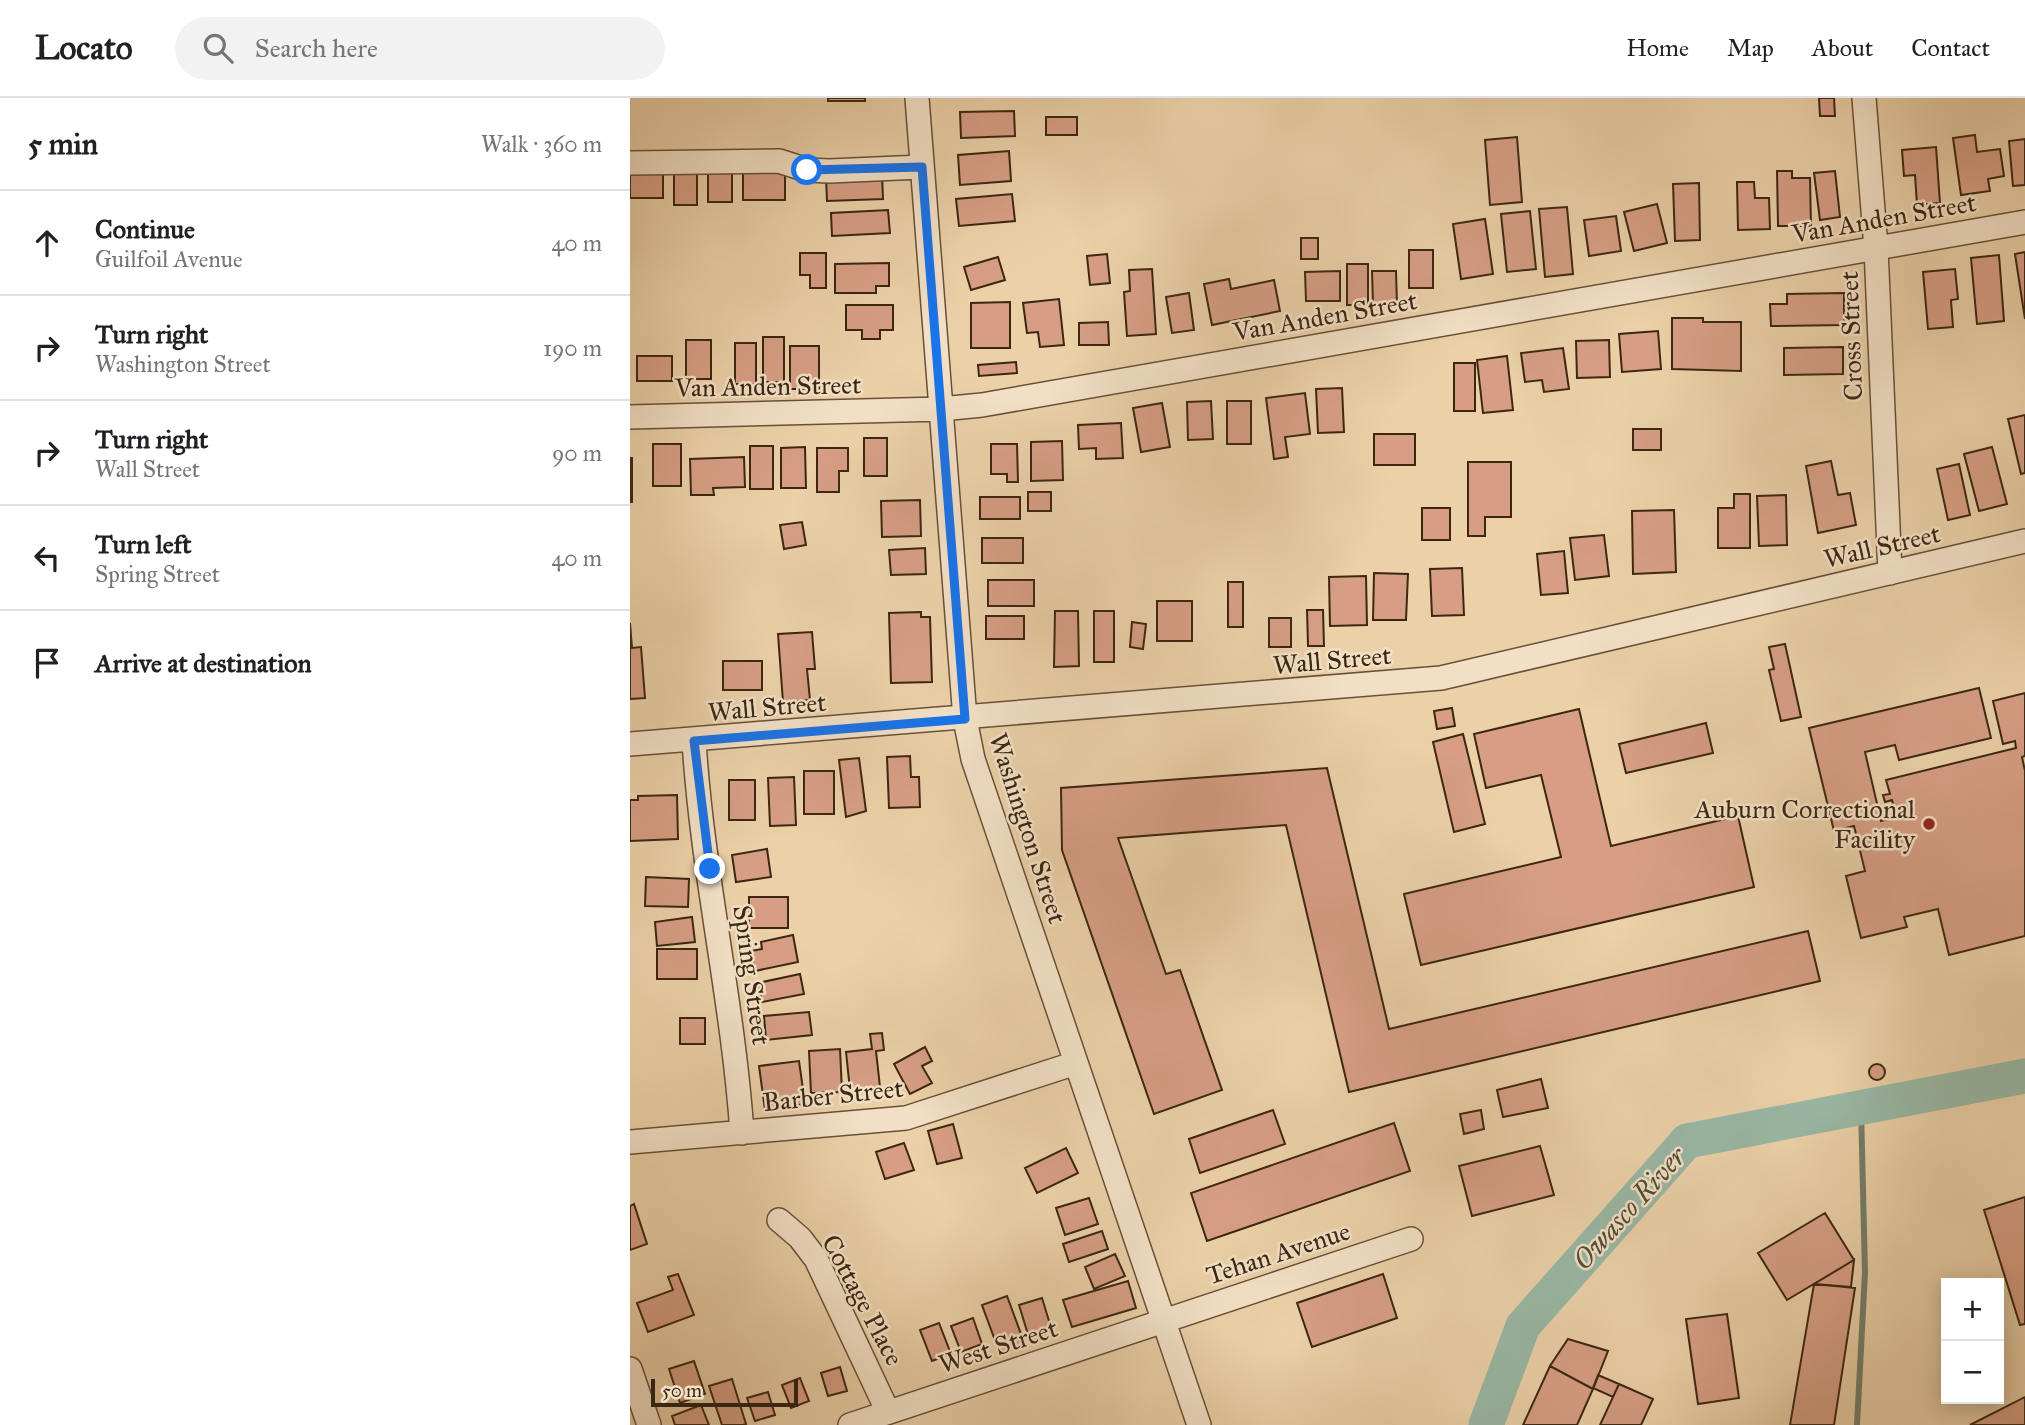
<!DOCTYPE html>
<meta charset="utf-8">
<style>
:root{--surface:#fff;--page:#f2f2f2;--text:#202124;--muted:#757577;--line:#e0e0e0}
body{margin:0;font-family:"IM FELL Great Primer",serif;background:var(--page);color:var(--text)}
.controls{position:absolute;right:21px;bottom:21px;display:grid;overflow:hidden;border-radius:0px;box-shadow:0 4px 18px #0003}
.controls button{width:63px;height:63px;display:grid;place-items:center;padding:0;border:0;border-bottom:2px solid var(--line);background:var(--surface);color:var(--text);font:35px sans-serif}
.scale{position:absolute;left:21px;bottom:18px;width:147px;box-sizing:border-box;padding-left:7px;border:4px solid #3c2713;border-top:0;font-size:19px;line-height:24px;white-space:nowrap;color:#3c2713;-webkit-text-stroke:5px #f2e0c6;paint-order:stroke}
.stop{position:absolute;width:21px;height:21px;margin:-16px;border:5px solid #1a73e8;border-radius:50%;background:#fff}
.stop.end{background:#1a73e8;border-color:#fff;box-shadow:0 2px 7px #0008}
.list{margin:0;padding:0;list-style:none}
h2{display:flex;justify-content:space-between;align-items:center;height:91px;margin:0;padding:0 28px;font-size:30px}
h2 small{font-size:23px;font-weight:400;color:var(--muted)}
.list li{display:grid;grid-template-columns:46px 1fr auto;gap:21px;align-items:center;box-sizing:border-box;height:105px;padding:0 28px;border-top:2px solid var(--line)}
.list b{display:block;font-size:26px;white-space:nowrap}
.list p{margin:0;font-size:23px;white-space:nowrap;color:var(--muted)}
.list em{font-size:23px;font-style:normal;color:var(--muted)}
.icon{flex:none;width:38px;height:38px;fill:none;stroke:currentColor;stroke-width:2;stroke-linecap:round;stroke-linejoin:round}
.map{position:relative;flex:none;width:1395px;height:1327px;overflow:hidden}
header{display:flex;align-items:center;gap:42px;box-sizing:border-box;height:98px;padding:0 35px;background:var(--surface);border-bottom:2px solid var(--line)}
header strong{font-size:33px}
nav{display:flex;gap:38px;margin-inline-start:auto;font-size:24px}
.search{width:490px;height:63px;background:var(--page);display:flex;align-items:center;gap:18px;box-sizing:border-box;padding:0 24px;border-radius:38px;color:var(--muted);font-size:26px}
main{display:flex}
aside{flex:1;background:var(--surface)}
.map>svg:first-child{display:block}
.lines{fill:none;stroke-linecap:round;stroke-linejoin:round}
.stream{stroke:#747d6a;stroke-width:6}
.river{stroke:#99b7a4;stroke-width:35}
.building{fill:#d79e84;stroke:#3c2713;stroke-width:2}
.minor-casing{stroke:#685138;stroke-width:26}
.minor{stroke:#f2e0c6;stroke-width:23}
.route{stroke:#1a73e8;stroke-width:9}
.poi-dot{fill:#8f2418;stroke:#f2e0c6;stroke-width:2.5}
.labels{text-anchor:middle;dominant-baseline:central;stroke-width:5;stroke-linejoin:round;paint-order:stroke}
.street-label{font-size:26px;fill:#3c2713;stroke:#f2e0c6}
.poi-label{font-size:26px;fill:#3c2713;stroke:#f2e0c6;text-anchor:end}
.water-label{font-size:28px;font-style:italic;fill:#534b37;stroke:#f2e0c6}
</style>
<header>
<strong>Locato</strong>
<div class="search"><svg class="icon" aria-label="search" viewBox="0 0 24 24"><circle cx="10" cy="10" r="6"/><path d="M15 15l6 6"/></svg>Search here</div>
<nav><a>Home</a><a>Map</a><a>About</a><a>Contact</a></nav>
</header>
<main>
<aside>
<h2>5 min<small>Walk · 360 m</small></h2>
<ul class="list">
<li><svg class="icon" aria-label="ahead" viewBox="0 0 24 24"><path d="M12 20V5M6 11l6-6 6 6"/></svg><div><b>Continue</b><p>Guilfoil Avenue</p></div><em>40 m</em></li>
<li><svg class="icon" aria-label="right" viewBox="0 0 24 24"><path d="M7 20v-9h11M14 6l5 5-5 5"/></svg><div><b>Turn right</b><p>Washington Street</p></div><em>190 m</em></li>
<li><svg class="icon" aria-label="right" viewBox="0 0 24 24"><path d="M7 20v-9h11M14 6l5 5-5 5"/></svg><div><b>Turn right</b><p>Wall Street</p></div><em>90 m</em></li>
<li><svg class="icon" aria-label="left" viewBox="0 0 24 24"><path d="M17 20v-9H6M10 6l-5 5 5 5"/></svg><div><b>Turn left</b><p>Spring Street</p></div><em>40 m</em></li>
<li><svg class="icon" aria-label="arrive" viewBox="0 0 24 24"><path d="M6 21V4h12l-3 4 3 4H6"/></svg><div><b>Arrive at destination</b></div></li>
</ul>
</aside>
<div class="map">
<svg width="1395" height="1327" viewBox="0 0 1395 1327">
<rect width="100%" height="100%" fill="#ebd0a8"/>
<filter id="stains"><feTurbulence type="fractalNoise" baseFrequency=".00286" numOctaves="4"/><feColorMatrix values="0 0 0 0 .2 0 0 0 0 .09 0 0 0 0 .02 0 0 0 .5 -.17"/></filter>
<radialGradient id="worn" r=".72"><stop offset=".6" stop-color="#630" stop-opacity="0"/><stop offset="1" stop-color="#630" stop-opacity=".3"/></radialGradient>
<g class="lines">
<path class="stream" d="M1227 1327 1235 1174 1231 1009"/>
<path class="river" d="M856 1327 893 1228 1057 1043 1395 978"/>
</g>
<path class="building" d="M198 0H235V3H198Z
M1189 0H1204L1205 18H1190Z
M384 13 385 38 331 40 330 14Z
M416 19H447V37H416Z
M1345 37 1347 54 1370 51 1374 78 1358 81 1360 93 1331 97 1323 40Z
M887 39 892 104 860 107 855 42Z
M1395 41V87L1383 88 1379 43Z
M1306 49 1310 105 1287 107 1285 77 1274 78 1272 52Z
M379 53 381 83 330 87 328 57Z
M113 73H155V102H113Z
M1147 73H1162V80H1180L1181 128H1148Z
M1205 73 1210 119 1190 122 1184 75Z
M78 74H102V104H78Z
M0 75H33V100H0Z
M44 75H67V107H44Z
M252 76 253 101 197 103 196 79Z
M1107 84H1124L1125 100H1139L1140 131 1108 132Z
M1069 85 1070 142 1045 143 1043 86Z
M382 96 385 123 329 128 326 101Z
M1027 106 1037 145 1004 153 994 114Z
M937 109 943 176 915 179 909 111Z
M258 112 260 135 202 138 201 115Z
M900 113 906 171 877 174 871 116Z
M986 118 991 153 959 158 954 122Z
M855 121 863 176 831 181 823 126Z
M671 140H688V161H671Z
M779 152H803V190H779Z
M1395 154V221L1385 156Z
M170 155H196V190H180V177H170Z
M477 156 480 185 460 187 457 158Z
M1369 157 1374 223 1347 226 1341 160Z
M368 159 375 182 341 192 334 169Z
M259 165V188H246V195H205V166Z
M717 166H738V207H717Z
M522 171 526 236 497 238 494 194 500 193 499 172Z
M1325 171 1328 201 1321 202 1323 229 1298 231 1293 174Z
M710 173V203H676L675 174Z
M742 173H766L767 207H743Z
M599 181 601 191 644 182 650 213 582 227 574 186Z
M559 195 564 232 542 235 536 199Z
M1214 195V227L1141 228 1140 206H1157V196Z
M429 201 434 247 410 249 408 234 397 235 393 205Z
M380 204V250H341V205Z
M216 207H263V232H250V241H232V232H216Z
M1042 220H1073V224H1111V273L1042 271Z
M478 224 479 247H449V225Z
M1028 233 1031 271 992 274 989 236Z
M133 239H154V284H133Z
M56 242H81V281H56Z
M979 242 980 279 947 280 946 243Z
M105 245H126V286H105Z
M160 248H189V291H160Z
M1213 249V276L1154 277V250Z
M933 250 939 291 914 294 912 282 895 284 891 255Z
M7 258H42V283H7Z
M877 258 883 312 853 315 847 262Z
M386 264 387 275 349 278 348 267Z
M824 265H845V313H824Z
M712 290 714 334 688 335 686 291Z
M675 295 680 336 655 339 658 359 644 361 636 300Z
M581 303 583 341 558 342 557 304Z
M597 303H621V346H597Z
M532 305 540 349 511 354 503 310Z
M1395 317V375L1391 376 1378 321Z
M491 325 493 360 466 361V350L449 351 448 327Z
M1003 331H1031V352H1003Z
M744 336H785V367H744Z
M234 340H257V378H234Z
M432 343 433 382 401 383V344Z
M23 346H51V388H23Z
M361 346H387L388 384H377V376H361Z
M120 348H143V391H120Z
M175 349 176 390H151V350Z
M1362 349 1377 406 1349 413 1334 356Z
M187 350H218V373H209V394H187Z
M114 359 115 389 83 390 84 397H61L60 361Z
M0 360H2V404H0Z
M1201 363 1208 397 1220 395 1226 427 1188 435 1176 368Z
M838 364H881V419H855V438H838Z
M1329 366 1340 417 1318 422 1307 371Z
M398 394H421V413H398Z
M1104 396H1120V450H1088V410H1104Z
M1156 397 1157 447 1129 448 1127 398Z
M350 399H390V421H350Z
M290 402 291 438 252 439 251 403Z
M792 410H820V442H792Z
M1044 412 1046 474 1003 476 1002 413Z
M172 424 176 447 154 451 150 427Z
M974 437 979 478 945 482 940 440Z
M352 440H393V465H352Z
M295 450 296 476 261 477 259 452Z
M934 453 938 495 911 497 907 456Z
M832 470 834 517 802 518 800 471Z
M744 475 778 476 776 522H743Z
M736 478 737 527 700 528 699 479Z
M358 482H404V508H358Z
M598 484H613V529H598Z
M527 503H562V543H527Z
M677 512H693L694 548H678Z
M425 513H448L449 568 424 569Z
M464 513H484V564H464Z
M291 514V519H300L302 584 261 585 259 515Z
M356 518H394V541H356Z
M639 520H661V549H639Z
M502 524 516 526 513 551 500 549Z
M0 525 2 550 11 549 15 600 0 601Z
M182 534 185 571H177L180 602 153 604 148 536Z
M1155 546 1171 619 1151 623 1139 572 1144 571 1139 549Z
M93 563H132V592H93Z
M1349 590 1361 640 1269 662 1265 647 1235 654 1251 723 1266 719 1262 702 1255 704 1253 697 1260 696 1256 682 1386 650 1385 643 1373 646 1363 603 1395 595V658L1392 659 1395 673V838L1319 857 1308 811 1274 819 1277 829 1231 840 1216 778 1235 773 1224 728 1204 733 1179 630Z
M822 610 825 628 807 631 804 613Z
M949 611 981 748 1108 718 1124 789 791 867 774 796 931 759 911 677 856 690 844 636Z
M1076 625 1083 655 996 675 989 646Z
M833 636 855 726 824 734 803 644Z
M280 658 281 679H289L290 709 259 710 257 659Z
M229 660 236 713 216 719 209 662Z
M697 670 759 931 1178 833 1190 883 719 994 656 727 488 740 536 876 550 872 592 992 524 1016 432 752 431 690Z
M174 673H204V716H174Z
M164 679 166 727 140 728 138 680Z
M99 682H125V722H99Z
M47 697 48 741 0 743V702H8V698Z
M137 751 141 779 106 784 102 757Z
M16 779 59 781 58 809 15 808Z
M119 799H158V830H119Z
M62 819 65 844 27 848 25 824Z
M163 837 168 864 125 873 121 853 132 851 131 844Z
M27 851H67V881H27Z
M170 876 174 896 132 904 128 885Z
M179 914 182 937 136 942 134 918Z
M50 920H75V946H50Z
M252 935 254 952 246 953 250 989 220 992 216 954 242 951 240 936Z
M295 949 302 963 292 968 302 985 280 996 264 966Z
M210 951 212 994 181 995 179 953Z
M169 963 175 1006 135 1012 129 968Z
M1239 974a8 8 0 1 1 16 0a8 8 0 1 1-16 0Z
M911 981 918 1010 873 1019 867 992Z
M643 1012 655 1046 570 1075 559 1041Z
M851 1012 854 1031 834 1036 830 1016Z
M764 1025 780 1073 577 1143 561 1095Z
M323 1026 332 1060 307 1066 298 1033Z
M274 1045 284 1072 255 1081 246 1054Z
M910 1048 924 1097 842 1118 829 1068Z
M436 1050 448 1075 407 1095 395 1070Z
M1395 1099V1226L1390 1227 1354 1112Z
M459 1100 468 1126 435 1137 426 1110Z
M4 1106 17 1146 0 1152V1108Z
M1195 1115 1224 1162 1157 1202 1128 1155Z
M472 1133 478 1151 439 1164 433 1146Z
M485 1156 495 1178 464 1191 455 1169Z
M1224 1162 1221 1189 1184 1186Z
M48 1176 64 1217 18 1234 7 1205 43 1192 38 1179Z
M753 1176 767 1220 682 1249 667 1205Z
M498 1183 506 1210 442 1229 433 1202Z
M1184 1186 1225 1190 1204 1327H1160Z
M377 1198 395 1247 370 1256 352 1207Z
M412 1200 423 1236 400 1243 389 1207Z
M1097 1216 1109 1300 1068 1306 1056 1221Z
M343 1220 352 1246 331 1254 321 1228Z
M309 1225 321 1256 302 1263 290 1232Z
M938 1241 978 1253 963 1291 920 1268Z
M64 1263 75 1296 50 1305 39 1271Z
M920 1268 963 1291 947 1327H893Z
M210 1269 217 1293 198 1298 191 1275Z
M968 1277 989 1286 983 1299 963 1290Z
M170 1280 179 1303 161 1310 152 1287Z
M102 1281 116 1326 113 1327H92L79 1288Z
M989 1286 1023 1301 1011 1327H970Z
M138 1294 145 1317 125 1323 117 1300Z
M1395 1299V1327H1340Z
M71 1307 79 1327H45L42 1318Z"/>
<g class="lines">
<defs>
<path id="minor" d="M287 0 335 621 343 661 569 1327
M1234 0 1246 150 1260 475
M0 65 149 63 177 72 199 73 292 69
M0 319 311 311 352 307 1395 124
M64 643C72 774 103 903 112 1035
M0 646 811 580 1395 443
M0 1044 276 1020 446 965
M149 1122 170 1140 186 1161 258 1314
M0 1271 19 1327
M220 1327 781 1141"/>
</defs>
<use href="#minor" class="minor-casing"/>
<use href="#minor" class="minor"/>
</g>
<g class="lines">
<path class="route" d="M80 771 64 643 335 621 292 69 177 72"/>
</g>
<circle class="poi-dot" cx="1299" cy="726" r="7"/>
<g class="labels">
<g class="street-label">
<text transform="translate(1254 120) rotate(-10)">Van Anden Street</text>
<text transform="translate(695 218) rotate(-10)">Van Anden Street</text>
<text transform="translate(1221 238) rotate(-92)">Cross Street</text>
<text transform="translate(138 288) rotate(-1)">Van Anden Street</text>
<text transform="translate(1252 448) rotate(-13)">Wall Street</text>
<text transform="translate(702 562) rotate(-5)">Wall Street</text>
<text transform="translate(137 609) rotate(-5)">Wall Street</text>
<text transform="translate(398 730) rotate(72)">Washington Street</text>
<text transform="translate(122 877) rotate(82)">Spring Street</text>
<text transform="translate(203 997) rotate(-6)">Barber Street</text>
<text transform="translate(648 1155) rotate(-18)">Tehan Avenue</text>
<text transform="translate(233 1202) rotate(62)">Cottage Place</text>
<text transform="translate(368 1248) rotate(-18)">West Street</text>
</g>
<g class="poi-label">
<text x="1285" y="711">Auburn Correctional<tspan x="1285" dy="30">Facility</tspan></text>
</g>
<g class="water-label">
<text transform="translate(999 1110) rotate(-48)">Owasco River</text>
</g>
</g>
<rect width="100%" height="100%" filter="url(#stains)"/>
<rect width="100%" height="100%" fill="url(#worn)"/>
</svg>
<div class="controls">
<button>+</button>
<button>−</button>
</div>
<div class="scale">50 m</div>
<div class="stop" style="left:177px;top:72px"></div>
<div class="stop end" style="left:80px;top:771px"></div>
</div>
</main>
